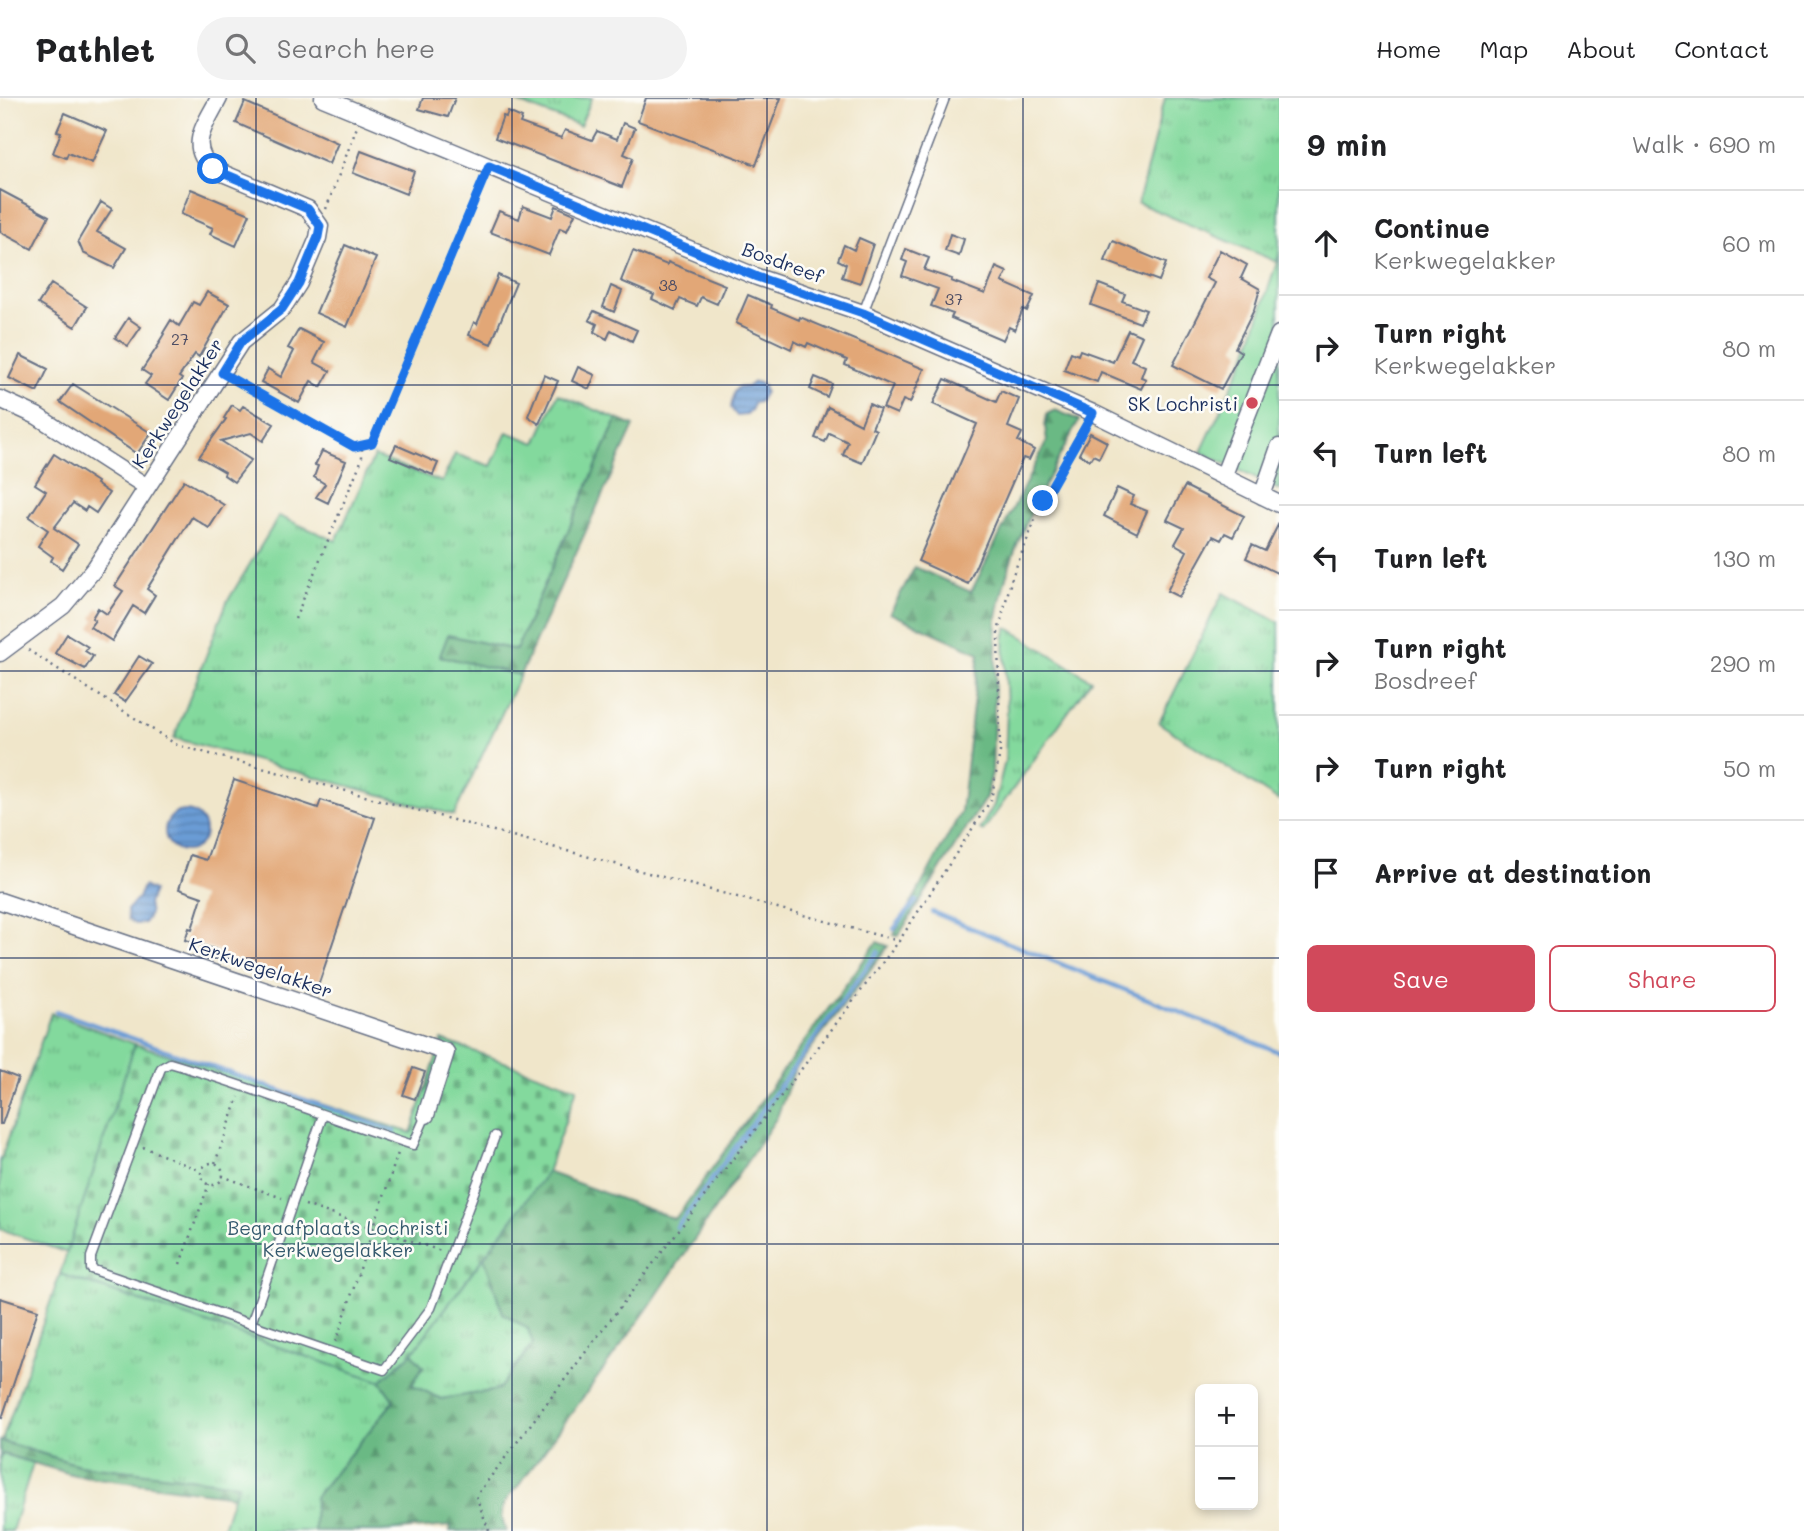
<!DOCTYPE html>
<meta charset="utf-8">
<style>
:root{--surface:#fff;--page:#f2f2f2;--text:#202124;--muted:#757577;--line:#e0e0e0;--accent:#d1495b}
body{margin:0;font-family:Mali,sans-serif;background:var(--page);color:var(--text)}
.controls{position:absolute;right:21px;bottom:21px;display:grid;overflow:hidden;border-radius:10px;box-shadow:0 4px 10px #0003}
.controls button{width:63px;height:63px;display:grid;place-items:center;padding:0;border:0;border-bottom:2px solid var(--line);background:var(--surface);color:var(--text);font:35px sans-serif}
.stop{position:absolute;width:21px;height:21px;margin:-16px;border:5px solid #1a73e8;border-radius:50%;background:#fff}
.stop.end{background:#1a73e8;border-color:#fff;box-shadow:0 2px 7px #0008}
.list{margin:0;padding:0;list-style:none}
h2{display:flex;justify-content:space-between;align-items:center;height:91px;margin:0;padding:0 28px;font-size:30px}
h2 small{font-size:23px;font-weight:400;color:var(--muted)}
.list li{display:grid;grid-template-columns:46px 1fr auto;gap:21px;align-items:center;box-sizing:border-box;height:105px;padding:0 28px;border-top:2px solid var(--line)}
.list b{display:block;font-size:26px;white-space:nowrap}
.list p{margin:0;font-size:23px;white-space:nowrap;color:var(--muted)}
.list em{font-size:23px;font-style:normal;color:var(--muted)}
.actions{display:flex;gap:14px;padding:21px 28px}
.actions a{flex:1;padding:16px 0;border:2px solid var(--accent);border-radius:10px;text-align:center;font-size:24px;color:var(--accent)}
.actions .main{background:var(--accent);color:#fff}
.icon{flex:none;width:38px;height:38px;fill:none;stroke:currentColor;stroke-width:2;stroke-linecap:round;stroke-linejoin:round}
.map{position:relative;flex:none;width:1279px;height:1433px;overflow:hidden}
header{display:flex;align-items:center;gap:42px;box-sizing:border-box;height:98px;padding:0 35px;background:var(--surface);border-bottom:2px solid var(--line)}
header strong{font-size:33px}
nav{display:flex;gap:38px;margin-inline-start:auto;font-size:24px}
.search{width:490px;height:63px;background:var(--page);display:flex;align-items:center;gap:18px;box-sizing:border-box;padding:0 24px;border-radius:38px;color:var(--muted);font-size:26px}
main{display:flex}
aside{flex:1;background:var(--surface)}
.map>svg:first-child{display:block}
.grass{fill:url(#grass-tufts);stroke:#4f847e;stroke-width:2}
.forest{fill:url(#forest-firs);stroke:#427471;stroke-width:2}
.cemetery{fill:url(#cemetery-stones);stroke:#4f847e;stroke-width:2}
.park{fill:#83d99d;stroke:#4f847e;stroke-width:2}
.water{fill:url(#water-rules);stroke:#43669a;stroke-width:2}
.lines{fill:none;stroke-linecap:round;stroke-linejoin:round}
.stream{stroke:#6b9cd5;stroke-width:4.5}
.building{fill:#e2a777}
.lane-casing{stroke:#666f84;stroke-width:11}
.street-casing{stroke:#666f84;stroke-width:19}
.path{stroke:#666f84;stroke-width:2.5;stroke-dasharray:2 5;stroke-linecap:butt}
.lane{stroke:#fff;stroke-width:8}
.street{stroke:#fff;stroke-width:16}
.route{stroke:#1a73e8;stroke-width:9}
.grid{fill:none;stroke:#1b2f5e;stroke-width:2;stroke-opacity:0.55}
.poi-dot{fill:#d1495b;stroke:#fdfcf7;stroke-width:2.5}
.labels{text-anchor:middle;dominant-baseline:central;stroke-width:5;stroke-linejoin:round;paint-order:stroke}
.number-label{font-size:16px;fill:#4d4d64}
.street-label{font-size:19px;fill:#1b2f5e;stroke:#fdfcf7}
.poi-label{font-size:19px;fill:#1b2f5e;stroke:#fdfcf7;text-anchor:end}
.park-label{font-size:19px;fill:#355a6e;stroke:#fdfcf7}
</style>
<header>
<strong>Pathlet</strong>
<div class="search"><svg class="icon" aria-label="search" viewBox="0 0 24 24"><circle cx="10" cy="10" r="6"/><path d="M15 15l6 6"/></svg>Search here</div>
<nav><a>Home</a><a>Map</a><a>About</a><a>Contact</a></nav>
</header>
<main>
<div class="map">
<svg width="1279" height="1433" viewBox="0 0 1279 1433">
<defs>
<pattern id="grass-tufts" width="24" height="20" patternUnits="userSpaceOnUse" patternTransform="scale(1.75)"><rect width="24" height="20" fill="#83d99d"/><path d="M3 7l-1-3M5 7V3M7 7l1-3M15 17l-1-3M17 17v-4M19 17l1-3" fill="none" stroke="#6ab083"/></pattern>
<pattern id="forest-firs" width="22" height="20" patternUnits="userSpaceOnUse" patternTransform="scale(1.75)"><rect width="22" height="20" fill="#6ab984"/><path d="M5 1l3.5 6h-7zM16 11l3.5 6h-7z" fill="#56976f"/></pattern>
<pattern id="cemetery-stones" width="16" height="16" patternUnits="userSpaceOnUse" patternTransform="scale(1.75)"><rect width="16" height="16" fill="#83d99d"/><path d="M2 7V4a2 2 0 0 1 4 0v3zM10 15v-3a2 2 0 0 1 4 0v3z" fill="#6ab083"/></pattern>
<pattern id="water-rules" width="6" height="5" patternUnits="userSpaceOnUse" patternTransform="scale(1.75)"><rect width="6" height="5" fill="#6b9cd5"/><path d="M0 2.5h6" fill="none" stroke="#5780b0"/></pattern>
</defs>
<rect width="100%" height="100%" fill="#fdfcf7"/>
<filter id="ink" filterUnits="userSpaceOnUse"><feTurbulence type="fractalNoise" baseFrequency=".0143" numOctaves="2"/><feDisplacementMap in="SourceGraphic" scale="14" xChannelSelector="R" yChannelSelector="G"/><feConvolveMatrix kernelMatrix="1 2 1 2 8 2 1 2 1" color-interpolation-filters="sRGB"/></filter>
<filter id="wash" filterUnits="userSpaceOnUse"><feTurbulence type="fractalNoise" baseFrequency=".00686" numOctaves="4" result="noise"/><feDisplacementMap in="SourceGraphic" scale="28" xChannelSelector="R" yChannelSelector="G"/><feGaussianBlur stdDeviation="1.57" result="paint"/><feColorMatrix in="noise" values="0 0 0 0 0 0 0 0 0 0 0 0 0 0 0 0 0 1.4 0 .05"/><feComposite in="paint" operator="in"/></filter>
<g filter="url(#wash)">
<rect width="100%" height="100%" fill="#f0e6ca"/>
<path class="grass" d="M506 0H592L580 28Z
M1165 0H1279V157L1277 164 1138 105Z
M558 296 617 321 516 552 448 538 440 558 520 577 454 717 174 640 227 504 279 418 336 443 374 358 442 384 455 356 491 368 507 334 536 345Z
M1223 495 1279 524V703L1159 625Z
M1007 529 1091 582 983 733 980 731 994 707 1005 663 1007 611 1004 541Z
M51 915 135 946 67 1155 0 1131V1064Z
M484 1159 503 1215 528 1231 534 1246 498 1292 441 1301 412 1287 423 1268 412 1255Z
M60 1176 380 1283 394 1303 315 1399 314 1433H222L237 1386 79 1367 2 1343Z
M2 1356 33 1365 12 1433H0V1360Z"/>
<path class="forest" d="M1055 312 1079 322C1045 386 1008 448 997 520L992 675 986 699 898 838 894 837 961 714 979 555 890 515 915 469 971 494 1047 343 1045 328 1047 316Z
M617 321 634 328 520 577 440 558 448 537 516 552Z
M877 844 888 848 794 973 777 1019 646 1213 519 1387C503 1404 497 1410 506 1433H450L451 1428 381 1433H314L315 1399 394 1303 380 1283 412 1255 423 1268 412 1287 441 1301 498 1292 533 1246 528 1231 503 1215 484 1159 547 1074 675 1121Z
M0 1343 79 1367 238 1386 234 1398 74 1377 3 1356 0 1360Z"/>
<path class="cemetery" d="M442 942 577 990 547 1074 412 1255 380 1283 60 1176 135 946 411 1035Z"/>
<path class="park" d="M1279 157V392L1201 354 1247 256Z"/>
<path class="water" d="M754 284C761 284 764 287 765 294L759 304 753 305 752 311 746 317 737 318 731 310 734 294 738 289H747Z
M165 733a20 20 0 1 1 40 0a20 20 0 1 1-40 0Z
M143 788 153 793 148 806 150 816 144 825 135 826 128 821 127 812 138 800Z"/>
<g class="lines">
<path class="stream" d="M932 814 1279 954
M894 831 916 803
M56 913 395 1034
M677 1129 878 854"/>
</g>
<g id="blocks">
<path class="building" d="M423 0H455L448 19 419 11Z
M646 0H781L756 67 638 23Z
M245 4 338 45 329 66 236 25Z
M508 14 522 20 520 25 561 40 565 32 592 42 597 33 617 41 623 25 635 30 624 56 633 60 622 89 495 40 503 18 506 19Z
M65 15 107 33 92 65 68 55 66 60 53 55 61 34 57 33Z
M361 53 414 73 406 96 353 75Z
M191 91 250 116 236 148 210 136 213 130 181 116Z
M0 92 49 118 32 151 0 134Z
M101 104 112 111 97 134 126 150 114 170 83 155 78 143Z
M523 108 552 119 556 108 575 116 567 133 560 130 549 157 490 134 499 113 519 121Z
M950 136 964 141 959 158 945 153Z
M859 140 873 146 860 185 842 179 846 166 838 162 844 147 854 152Z
M1113 143 1166 165 1159 183 1105 163Z
M345 147 376 160 347 229 316 215Z
M906 151 929 160 924 172 952 181 951 183 985 196 996 169 1007 174 1002 184 1034 198 1027 213 1023 211 1015 232 1009 229 1003 242 951 220 953 216 931 208 938 191 902 178 907 164 902 162Z
M1220 152 1247 167 1241 180 1260 191 1254 212 1235 250 1241 254 1221 291 1173 267 1215 185 1206 180Z
M633 153 667 167 668 164 725 187 717 206 701 199 697 208 680 201 675 212 652 201 654 197 621 183Z
M498 177 516 185 491 246 469 237 474 224 477 226Z
M51 186 87 209 75 229 38 206Z
M1099 186 1125 196 1122 203 1146 212 1140 225 1091 207Z
M611 188 622 193 614 214 603 209Z
M207 194 229 206 199 259 195 256 179 279 182 281 169 302 145 286 151 278 142 272 160 245 159 244 164 236 163 235 171 222 179 228 193 204 199 207Z
M748 197 772 207 771 210 799 222 800 219 924 271 910 305 903 302 897 316 883 310 893 288 845 267 847 262 808 245 806 249 794 243 791 251 736 225Z
M594 213 637 232 632 243 611 232 607 241 594 234 597 226 589 222Z
M128 220 141 229 128 248 115 240Z
M299 231 324 244 314 264 330 273 321 289 311 283 299 305 261 284 268 271 281 279 294 253 288 250Z
M1128 232 1142 238 1131 262 1145 268 1141 279 1146 281 1141 291 1101 274 1097 284 1064 272 1071 254 1078 257 1080 252 1113 264Z
M20 257 48 271 37 294 9 280Z
M578 269 595 277 589 291 572 283Z
M544 277 558 283 539 326 528 318Z
M815 279 832 286 827 299 810 291Z
M945 281 996 304 1001 293 1019 301 1008 329 1022 335 1018 343 1034 352 1029 362 1023 360 968 486 918 463 977 326 933 306Z
M73 286 151 335 137 356 60 304Z
M869 306 880 311 872 330 876 332 862 365 843 357 848 344 829 335 825 344 815 340 828 309 861 326Z
M232 307 240 312 243 308 274 326 263 343 251 335 221 343 251 362 234 384 224 377 225 374 199 359 226 321 224 320Z
M1090 335 1107 344 1099 360 1093 357 1090 362 1079 356Z
M396 347 438 365 433 377 390 359Z
M322 353 346 363 328 405 316 399 325 386 314 379 318 368 315 367Z
M54 356 97 384 96 386 109 395 96 415 87 409 85 413 73 405 54 430 78 446 62 471 51 463 53 459 38 448 48 432 29 419 46 393 35 386Z
M184 382 224 407 209 430 192 419 147 491 155 497 144 515 133 508 112 543 90 529 95 522 92 520 98 510 107 516 123 493 115 488Z
M1185 388 1244 418 1233 439 1225 435 1221 442 1213 438 1179 499 1167 493 1187 453 1175 446 1184 430 1167 422Z
M1117 390 1134 398 1130 406 1147 413 1137 435 1104 418Z
M1279 425V476L1246 460 1252 447 1265 453Z
M67 536 88 549 85 553 93 558 85 571 55 555Z
M139 558 152 566 125 604 114 597Z
M234 682 318 710 321 702 375 720 317 891 222 858 223 854 185 842 189 830 192 831 202 799 179 791 190 757 206 762Z
M413 970 425 974 415 1001 403 997Z
M0 973 18 980 2 1026H0Z
M0 1200 38 1212 2 1320 0 1319Z"/>
</g>
</g>
<g filter="url(#ink)">
<use href="#blocks" fill-opacity="0" stroke="#666f84" stroke-width="2"/>
<g class="lines">
<defs>
<path id="lane" d="M863 215 945 0
M426 1017 413 1047C331 1021 252 989 170 965L161 970 91 1159V1171L384 1272 431 1210 495 1038
M251 1226 323 1017"/>
<path id="street" d="M323 0 757 179 863 215 1093 315 1279 406
M0 301 37 318 147 389
M1223 379 1279 236
M1262 398 1279 349
M0 555 63 508 95 470 241 244 282 211 299 185 318 140 320 128 308 111 213 71C186 48 206 26 219 0
M0 803 446 954 426 1017"/>
</defs>
<use href="#lane" class="lane-casing"/>
<use href="#street" class="street-casing"/>
<path class="path" d="M326 111 357 29
M234 281 354 349 372 345 483 82
M295 521 362 361V349
M28 552 177 647 899 843 991 702 1000 654 998 534 1012 479 1043 403 1086 327
M143 1049 201 1073
M215 1065 239 999
M201 1076a11 11 0 1 1 22 0a11 11 0 1 1-22 0Z
M222 1078 282 1100
M305 1107 441 1153
M180 1166 209 1086
M336 1244 398 1055
M489 1433 476 1398 899 843"/>
<use href="#lane" class="lane"/>
<use href="#street" class="street"/>
</g>
</g>
<g class="lines" filter="url(#ink)">
<path class="route" d="M213 71 308 111 320 128 318 139 299 185 282 211 241 244 222 275 354 349 372 345 489 68 757 179 863 215 1093 315 1043 403"/>
</g>
<path class="grid" d="M256 0V1433M512 0V1433M767 0V1433M1023 0V1433M0 287H1279M0 573H1279M0 860H1279M0 1146H1279"/>
<circle class="poi-dot" cx="1252" cy="305" r="7"/>
<g class="labels">
<g class="number-label">
<text x="668" y="186">38</text>
<text x="954" y="200">37</text>
<text x="180" y="240">27</text>
</g>
<g class="street-label">
<text transform="translate(783 164) rotate(20)">Bosdreef</text>
<text transform="translate(177 305) rotate(-57)">Kerkwegelakker</text>
<text transform="translate(261 869) rotate(19)">Kerkwegelakker</text>
</g>
<g class="poi-label">
<text x="1238" y="305">SK Lochristi</text>
</g>
<g class="park-label">
<text x="338" y="1129">Begraafplaats Lochristi<tspan x="338" dy="22">Kerkwegelakker</tspan></text>
</g>
</g>
</svg>
<div class="controls">
<button>+</button>
<button>−</button>
</div>
<div class="stop" style="left:213px;top:71px"></div>
<div class="stop end" style="left:1043px;top:403px"></div>
</div>
<aside>
<h2>9 min<small>Walk · 690 m</small></h2>
<ul class="list">
<li><svg class="icon" aria-label="ahead" viewBox="0 0 24 24"><path d="M12 20V5M6 11l6-6 6 6"/></svg><div><b>Continue</b><p>Kerkwegelakker</p></div><em>60 m</em></li>
<li><svg class="icon" aria-label="right" viewBox="0 0 24 24"><path d="M7 20v-9h11M14 6l5 5-5 5"/></svg><div><b>Turn right</b><p>Kerkwegelakker</p></div><em>80 m</em></li>
<li><svg class="icon" aria-label="left" viewBox="0 0 24 24"><path d="M17 20v-9H6M10 6l-5 5 5 5"/></svg><div><b>Turn left</b></div><em>80 m</em></li>
<li><svg class="icon" aria-label="left" viewBox="0 0 24 24"><path d="M17 20v-9H6M10 6l-5 5 5 5"/></svg><div><b>Turn left</b></div><em>130 m</em></li>
<li><svg class="icon" aria-label="right" viewBox="0 0 24 24"><path d="M7 20v-9h11M14 6l5 5-5 5"/></svg><div><b>Turn right</b><p>Bosdreef</p></div><em>290 m</em></li>
<li><svg class="icon" aria-label="right" viewBox="0 0 24 24"><path d="M7 20v-9h11M14 6l5 5-5 5"/></svg><div><b>Turn right</b></div><em>50 m</em></li>
<li><svg class="icon" aria-label="arrive" viewBox="0 0 24 24"><path d="M6 21V4h12l-3 4 3 4H6"/></svg><div><b>Arrive at destination</b></div></li>
</ul>
<div class="actions"><a class="main">Save</a><a>Share</a></div>
</aside>
</main>
